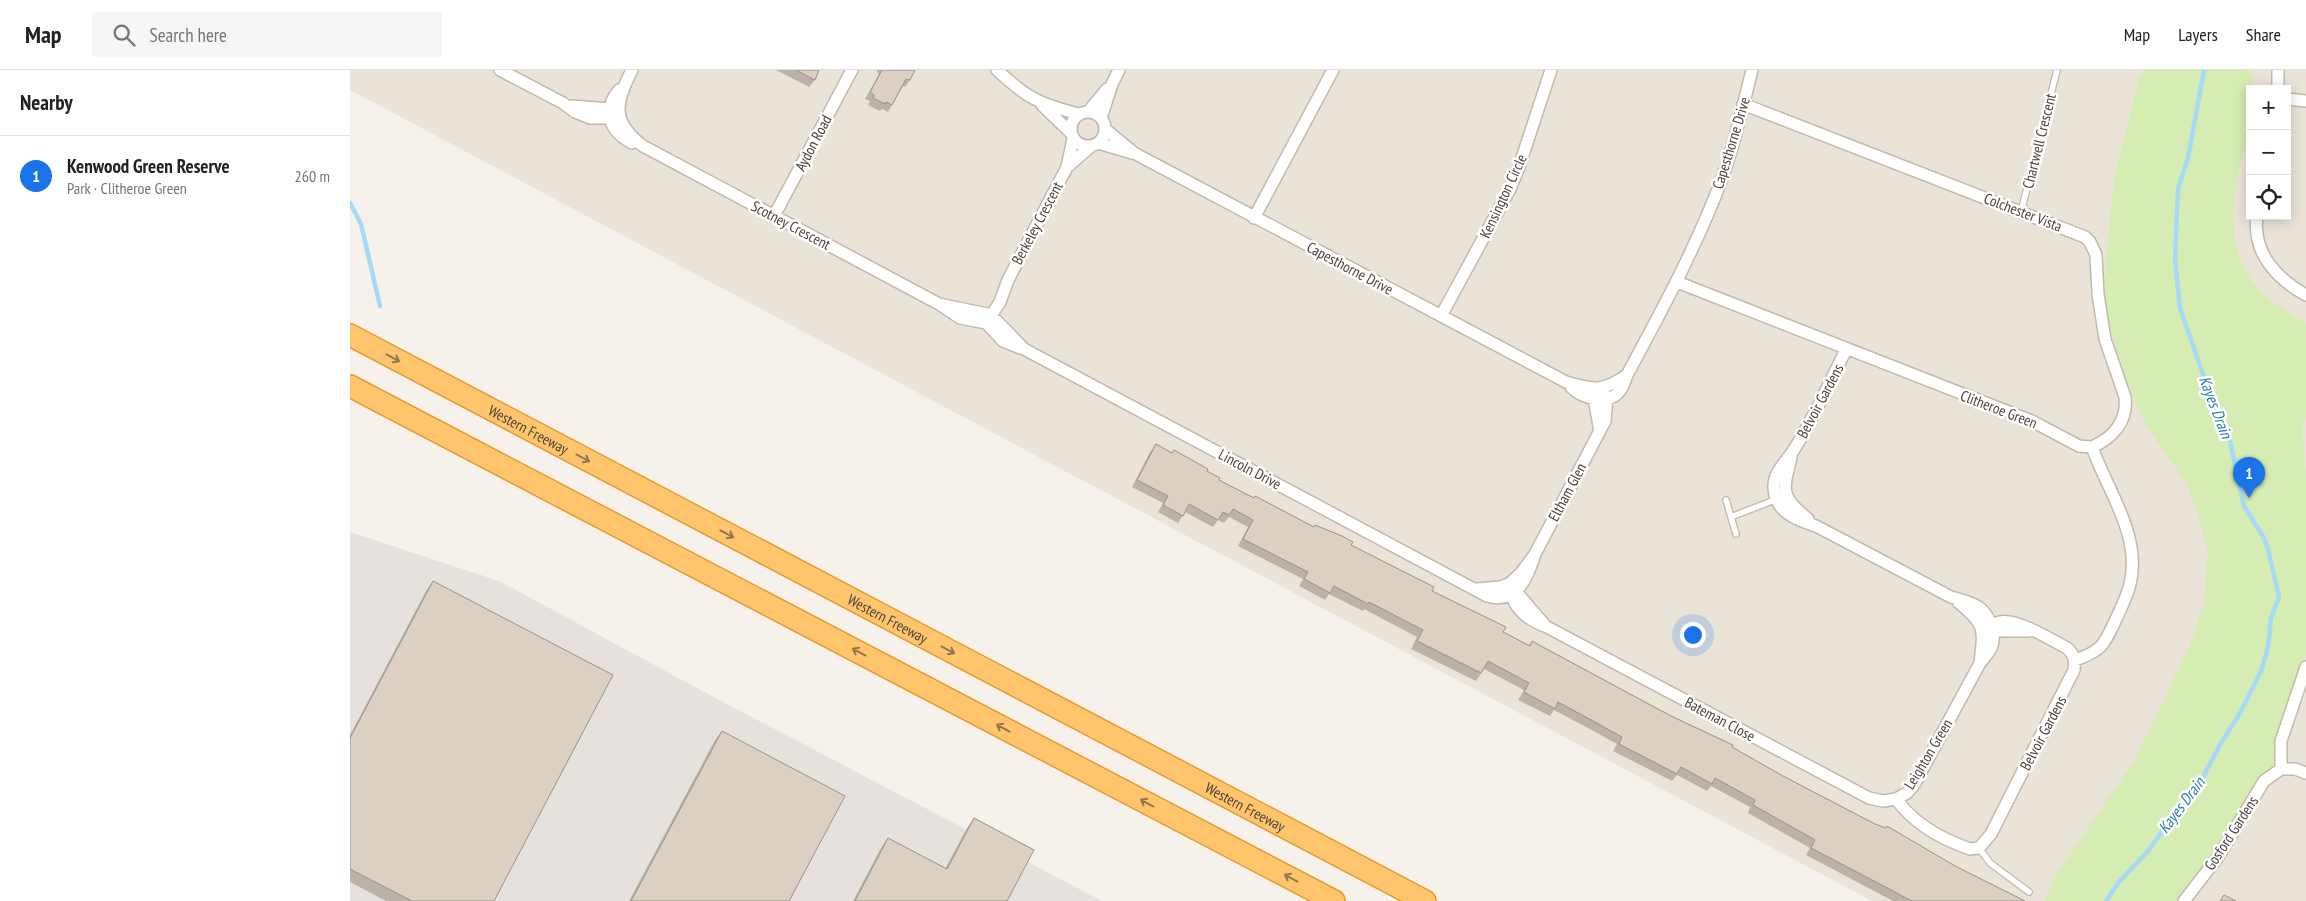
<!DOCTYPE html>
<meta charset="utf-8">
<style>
:root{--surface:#fff;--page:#f6f6f6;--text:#202124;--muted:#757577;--line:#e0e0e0;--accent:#1a73e8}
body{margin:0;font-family:"PT Sans Narrow",sans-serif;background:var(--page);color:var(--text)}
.controls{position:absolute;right:15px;top:15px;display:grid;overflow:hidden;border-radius:0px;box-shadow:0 2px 12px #0003}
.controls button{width:45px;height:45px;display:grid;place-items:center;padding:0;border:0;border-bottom:1px solid var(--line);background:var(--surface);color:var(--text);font:25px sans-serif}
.you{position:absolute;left:1342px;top:564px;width:18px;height:18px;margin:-12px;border:4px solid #fff;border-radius:50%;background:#1a73e8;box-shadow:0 0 0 8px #1a73e833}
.badge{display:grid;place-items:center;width:32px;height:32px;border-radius:50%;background:var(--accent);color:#fff;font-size:16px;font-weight:700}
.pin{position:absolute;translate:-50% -41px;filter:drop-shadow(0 1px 2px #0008)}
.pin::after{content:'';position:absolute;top:26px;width:18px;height:15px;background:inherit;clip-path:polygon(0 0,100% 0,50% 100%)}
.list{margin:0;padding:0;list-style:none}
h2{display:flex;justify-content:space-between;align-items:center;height:65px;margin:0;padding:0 20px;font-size:21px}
h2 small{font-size:16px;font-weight:400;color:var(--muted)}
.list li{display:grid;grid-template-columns:32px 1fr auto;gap:15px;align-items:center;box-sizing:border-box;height:80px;padding:0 20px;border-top:1px solid var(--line)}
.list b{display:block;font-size:19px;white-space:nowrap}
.list p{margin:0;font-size:16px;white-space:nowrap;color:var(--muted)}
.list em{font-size:16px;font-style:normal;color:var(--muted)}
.icon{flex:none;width:28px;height:28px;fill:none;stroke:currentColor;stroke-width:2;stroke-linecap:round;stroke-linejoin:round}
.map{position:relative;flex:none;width:1956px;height:831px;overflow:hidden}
header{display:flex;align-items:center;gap:30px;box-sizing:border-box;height:70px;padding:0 25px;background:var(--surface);border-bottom:1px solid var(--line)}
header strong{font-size:24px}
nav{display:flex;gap:28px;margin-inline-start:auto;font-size:18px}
.search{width:350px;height:45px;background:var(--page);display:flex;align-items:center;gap:12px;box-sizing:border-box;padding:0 18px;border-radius:0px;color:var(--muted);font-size:19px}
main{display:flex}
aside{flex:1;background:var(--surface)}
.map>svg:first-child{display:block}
.residential{fill:#eae4d8;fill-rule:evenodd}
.industrial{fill:#e6e1dc}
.green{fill:#d5ecb2}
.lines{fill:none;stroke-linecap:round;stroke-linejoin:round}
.stream{stroke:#a5d9f5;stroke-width:4.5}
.lane-casing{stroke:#c2b9ac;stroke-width:8}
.street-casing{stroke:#c2b9ac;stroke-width:14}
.highway-casing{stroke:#e69a34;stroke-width:24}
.lane{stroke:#fff;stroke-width:5.5}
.street{stroke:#fff;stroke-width:11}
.highway{stroke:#ffc56d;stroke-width:21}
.wall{fill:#bcb3a7}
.building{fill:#dbd0c2;stroke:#999288}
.oneway{stroke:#93764d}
.labels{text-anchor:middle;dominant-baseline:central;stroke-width:5;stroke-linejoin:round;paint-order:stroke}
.street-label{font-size:15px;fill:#4b4238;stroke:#fff}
.water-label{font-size:16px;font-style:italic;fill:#277dad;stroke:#fff}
</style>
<header>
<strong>Map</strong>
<div class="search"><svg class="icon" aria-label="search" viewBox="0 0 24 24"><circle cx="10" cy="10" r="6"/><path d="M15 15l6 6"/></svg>Search here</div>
<nav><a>Map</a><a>Layers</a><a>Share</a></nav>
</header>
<main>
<aside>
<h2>Nearby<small></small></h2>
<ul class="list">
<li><span class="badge">1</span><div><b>Kenwood Green Reserve</b><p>Park · Clitheroe Green</p></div><em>260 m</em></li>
</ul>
</aside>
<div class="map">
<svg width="1956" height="831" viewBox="0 0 1956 831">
<rect width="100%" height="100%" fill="#f6f2eb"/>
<path class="residential" d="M0 0H1956V831H1522L0 20ZM1900 19H1937V146H1900Z"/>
<path class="industrial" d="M0 462 149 511 358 624 752 831H0Z"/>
<path class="green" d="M1796 0H1901L1903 19H1900C1900 33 1902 50 1900 65 1898 73 1893 81 1891 90 1880 136 1876 186 1912 223 1924 235 1942 244 1956 254V347L1952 355 1956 408V584L1926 694C1894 716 1884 755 1863 785 1851 801 1838 815 1827 831H1695L1703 810 1785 689 1840 575 1854 532 1858 482 1848 444 1836 413 1795 354 1773 303 1758 249 1754 211 1764 107 1790 7Z"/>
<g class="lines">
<path class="stream" d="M0 133 11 154 30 236
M1756 831 1769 812 1798 781 1813 760 1844 724 1871 673 1890 643 1912 599 1918 577 1921 548 1929 527 1918 479 1914 468 1894 436 1880 371 1870 353 1830 238 1825 189 1828 119 1838 88 1854 0"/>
<defs>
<path id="lane" d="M1671 142 1707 0
M1376 430 1386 464
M1381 447 1427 429
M1629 778 1640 793 1679 822"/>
<path id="street" d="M150 0 213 33 225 42 240 48H258L268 43
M282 0C265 33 261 52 293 76L589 234 610 248 636 253 653 271 670 278
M647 0C677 28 689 34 729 44
M1928 0V19
M269 20C252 40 259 61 282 73
M1937 29 1956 31
M1393 34 1735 167 1740 172 1746 185 1748 224 1755 269 1775 327C1778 351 1763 368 1742 377
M692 35 720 62
M222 36 259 39 265 42
M721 59a17 17 0 1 1 34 0a17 17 0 1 1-34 0Z
M738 42 757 19
M751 48 762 14 769 0
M755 59 784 83 1216 312C1243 320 1253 322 1277 305
M748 73 782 83
M717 97 740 77
M424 146 502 0
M1907 146C1902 183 1927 209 1956 225
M904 148 983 0
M1327 212 1682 351 1729 376 1742 377C1757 420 1792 466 1780 514 1777 527 1771 538 1766 549 1754 575 1752 581 1725 590
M589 234 637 244 647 251 674 279 1137 526C1167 535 1178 507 1185 484
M1091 246 1160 119 1169 97 1201 0
M637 252 650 232 658 210 717 97 723 69
M1496 280C1480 311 1462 352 1443 381 1435 393 1423 403 1424 418 1425 442 1447 450 1466 456L1601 527C1611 530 1623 532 1631 539 1641 548 1647 569 1640 580 1637 585 1633 589 1630 593L1564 715 1557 723 1546 729C1564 754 1591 769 1620 779L1629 778 1641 764 1724 600C1725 591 1725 585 1717 578 1701 570 1667 548 1650 552 1644 553 1638 558 1632 561
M1221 317C1232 328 1256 335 1268 323 1273 318 1275 311 1277 305 1312 240 1347 176 1373 106 1385 72 1393 36 1402 0
M1441 388C1432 422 1431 427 1458 449
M1159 514C1162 537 1175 549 1197 557L1519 728 1533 731 1546 729
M1162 517 1194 554
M1127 519 1150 517 1159 514 1171 503 1185 484 1255 351 1257 328 1250 318 1244 329 1250 361
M1608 532C1636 555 1634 558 1630 593
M1635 561H1679
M1931 699V671L1956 597
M1834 831 1868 787 1914 711 1931 699H1945L1956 703"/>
<g id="highway">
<path id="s1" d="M0 265 1075 831"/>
<path d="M0 316 984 831"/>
</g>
</defs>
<use href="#lane" class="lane-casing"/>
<use href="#street" class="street-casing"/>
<use href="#highway" class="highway-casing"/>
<use href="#lane" class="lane"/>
<use href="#street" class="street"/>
<use href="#highway" class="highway"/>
</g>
<path class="wall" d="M426 0H469L465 10 459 17Z
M527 0H565L560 10 555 17 553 16 542 35 538 42 532 39 530 41 518 35 520 31 515 29 529 4 527 2Z
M806 374 822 383 824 380 857 401 869 410 904 428 1001 475 1153 562 1179 575 1182 571 1321 646 1382 677 1433 706 1605 796 1675 831H1543L1456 785 1460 778 1398 743 1400 737 1361 716 1357 721 1327 705 1322 711 1263 681 1267 674 1238 658 1204 640 1200 646 1168 630 1174 620 1134 599 1126 611 1061 579 1067 567 1014 539 1013 541 979 524 975 530 949 516 953 509 888 476 898 457 879 447 874 453 868 450 863 457 835 442 828 453 808 442 813 433 782 417 800 382Z
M83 511 144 831H36L0 812V665L76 521Z
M372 661 439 831H279L365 670Z
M624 748 657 831H503L531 778 538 768 595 799 617 758Z"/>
<path class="building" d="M446 0H469L465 10Z
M532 0H565L560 10 556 9 542 35 536 32 535 34 523 28 524 25 520 22Z
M806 374 822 383 824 380 858 399 857 401 870 408 869 410 904 428 905 426 964 457 965 455 992 466 1003 472 1001 475 1084 517 1082 521 1156 557 1153 562 1180 576 1182 571 1202 582 1321 646 1383 675 1382 677 1433 706 1525 754 1536 758 1537 756 1605 796 1675 831H1562L1461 778 1465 770 1403 735 1405 730 1365 708 1362 714 1331 697 1327 704 1269 674 1272 667 1243 651 1208 632 1205 639 1174 622 1179 613 1138 591 1131 603 1067 571 1073 560 1019 532 1018 534 984 516 980 523 954 509 958 502 893 469 903 450 883 439 879 445 873 442 868 450 839 434 833 446 813 435 818 426 787 410Z
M83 511 263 605 144 831H62L0 799V668Z
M372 661 495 726 439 831H281Z
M624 748 684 780 657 831H505L538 768 597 799Z
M1874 825 1886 831H1870Z"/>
<defs><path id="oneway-shaft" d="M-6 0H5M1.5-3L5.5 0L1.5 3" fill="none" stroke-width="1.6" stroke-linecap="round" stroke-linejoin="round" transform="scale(1.25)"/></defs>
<g class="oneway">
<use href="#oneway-shaft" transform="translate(43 288) rotate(28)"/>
<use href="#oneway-shaft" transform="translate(233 388) rotate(28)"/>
<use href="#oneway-shaft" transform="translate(377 464) rotate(28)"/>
<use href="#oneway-shaft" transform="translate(598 580) rotate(28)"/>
<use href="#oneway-shaft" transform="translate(509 582) rotate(-152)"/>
<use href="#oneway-shaft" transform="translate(653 658) rotate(-152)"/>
<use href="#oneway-shaft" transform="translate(797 733) rotate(-152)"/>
<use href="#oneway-shaft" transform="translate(941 808) rotate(-152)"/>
</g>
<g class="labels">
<g class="street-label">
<text transform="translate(1689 71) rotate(-76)">Chartwell Crescent</text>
<text transform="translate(463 73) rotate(-62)">Aydon Road</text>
<text transform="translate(1381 73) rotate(-73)">Capesthorne Drive</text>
<text transform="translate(1153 126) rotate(-65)">Kensington Circle</text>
<text transform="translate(1673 142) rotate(21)">Colchester Vista</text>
<text transform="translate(687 153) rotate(-62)">Berkeley Crescent</text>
<text transform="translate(441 155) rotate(28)">Scotney Crescent</text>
<text transform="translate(1000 198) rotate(28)">Capesthorne Drive</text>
<text transform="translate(1470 331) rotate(-62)">Belvoir Gardens</text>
<text transform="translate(1649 339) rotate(21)">Clitheroe Green</text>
<text stroke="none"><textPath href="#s1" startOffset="202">Western Freeway</textPath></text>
<text transform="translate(900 399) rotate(28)">Lincoln Drive</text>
<text transform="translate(1217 422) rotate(-62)">Eltham Glen</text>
<text stroke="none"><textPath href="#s1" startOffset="608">Western Freeway</textPath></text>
<text transform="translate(1370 649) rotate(28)">Bateman Close</text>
<text transform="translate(1693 663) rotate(-62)">Belvoir Gardens</text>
<text transform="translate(1578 684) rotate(-59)">Leighton Green</text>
<text stroke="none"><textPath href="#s1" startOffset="1012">Western Freeway</textPath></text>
<text transform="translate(1881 763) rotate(-57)">Gosford Gardens</text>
</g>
<g class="water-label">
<text transform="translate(1866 337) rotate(69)">Kayes Drain</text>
<text transform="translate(1831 735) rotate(-53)">Kayes Drain</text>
</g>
</g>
</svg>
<div class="controls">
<button>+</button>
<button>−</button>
<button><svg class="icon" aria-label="locate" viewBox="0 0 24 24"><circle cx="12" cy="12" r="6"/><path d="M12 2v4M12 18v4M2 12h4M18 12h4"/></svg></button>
</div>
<div class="you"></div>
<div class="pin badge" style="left:1899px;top:428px">1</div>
</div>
</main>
